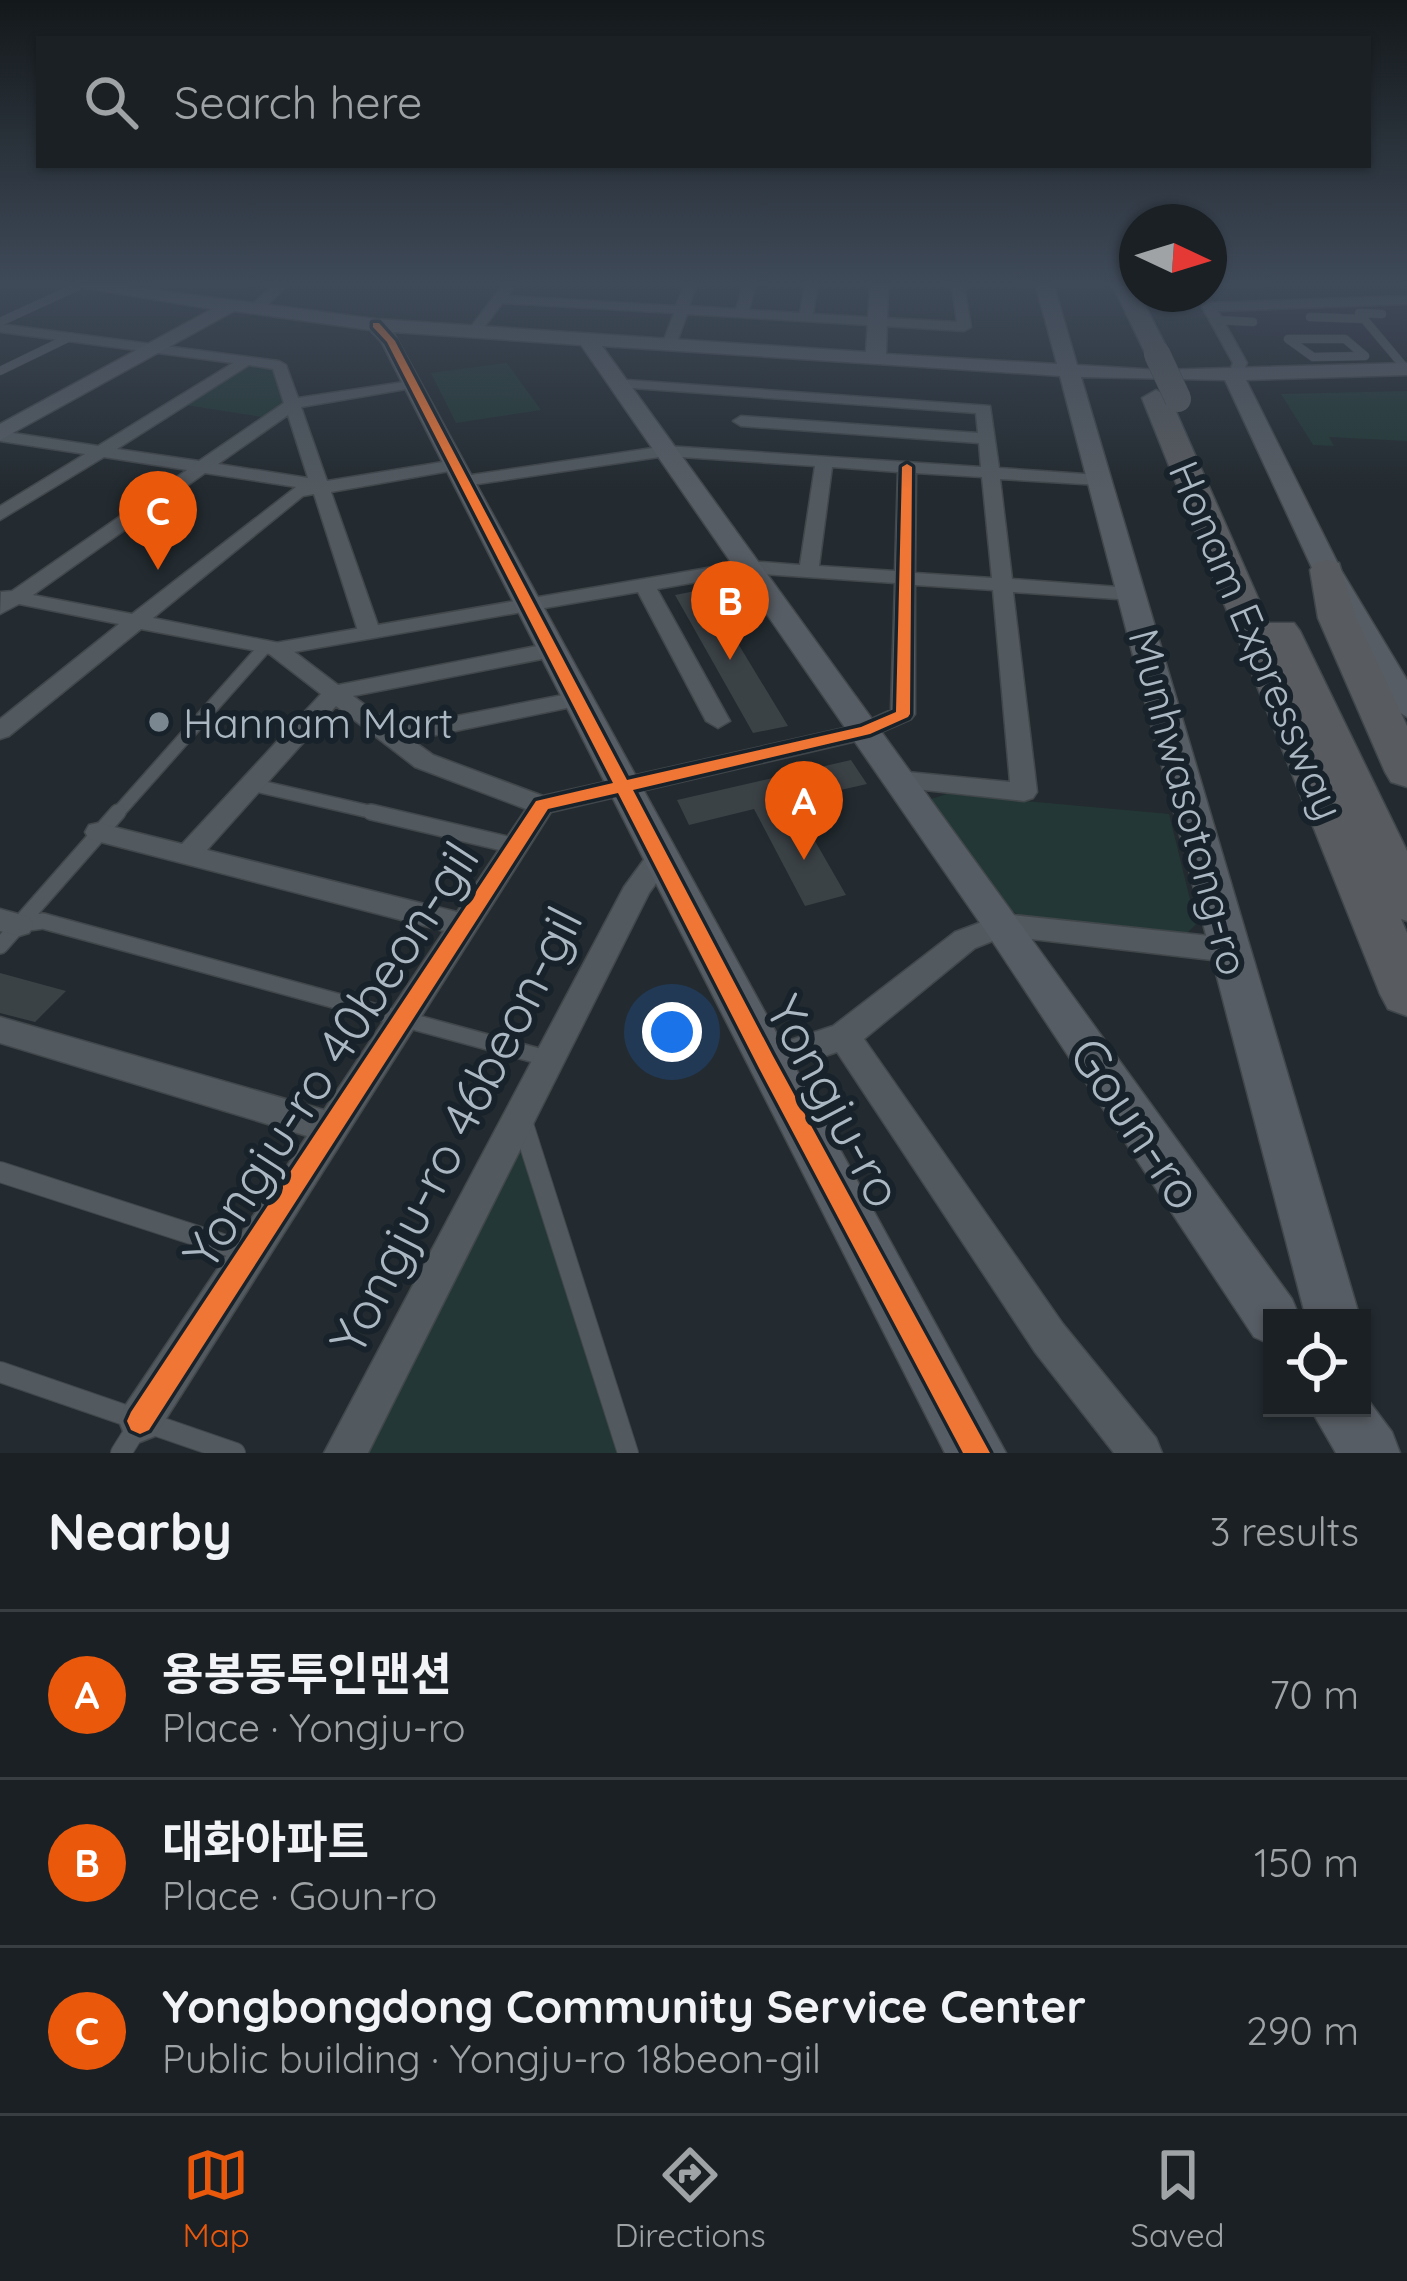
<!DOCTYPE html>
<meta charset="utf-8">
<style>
:root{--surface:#1a2024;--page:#272d31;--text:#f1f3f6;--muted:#9fa3a6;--line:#383e41;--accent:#ea580c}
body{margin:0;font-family:Quicksand,"Noto Sans KR",sans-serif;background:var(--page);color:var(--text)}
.controls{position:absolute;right:36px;bottom:36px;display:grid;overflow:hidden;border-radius:0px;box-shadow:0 3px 9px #0004}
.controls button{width:108px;height:108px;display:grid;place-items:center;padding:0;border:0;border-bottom:3px solid var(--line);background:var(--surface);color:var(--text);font:60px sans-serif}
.compass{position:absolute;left:1119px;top:204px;width:108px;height:108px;border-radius:50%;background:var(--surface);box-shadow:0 3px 9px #0004;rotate:94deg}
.you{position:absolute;left:672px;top:1032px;width:42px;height:42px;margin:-30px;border:9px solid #fff;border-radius:50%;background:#1a73e8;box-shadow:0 0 0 18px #1a73e833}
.badge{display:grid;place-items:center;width:78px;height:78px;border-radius:50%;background:var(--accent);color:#fff;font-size:39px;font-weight:700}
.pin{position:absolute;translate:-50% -99px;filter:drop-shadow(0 3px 6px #0008)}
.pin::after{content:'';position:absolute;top:63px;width:42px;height:36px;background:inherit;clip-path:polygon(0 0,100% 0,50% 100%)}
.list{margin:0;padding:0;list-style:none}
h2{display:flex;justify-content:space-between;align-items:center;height:156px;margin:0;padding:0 48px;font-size:51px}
h2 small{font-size:39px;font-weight:400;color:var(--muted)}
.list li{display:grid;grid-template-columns:78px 1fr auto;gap:36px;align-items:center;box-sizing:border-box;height:168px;padding:0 48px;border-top:3px solid var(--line)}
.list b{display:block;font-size:45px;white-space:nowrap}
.list p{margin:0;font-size:39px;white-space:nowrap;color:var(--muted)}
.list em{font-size:39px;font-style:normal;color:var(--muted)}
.icon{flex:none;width:66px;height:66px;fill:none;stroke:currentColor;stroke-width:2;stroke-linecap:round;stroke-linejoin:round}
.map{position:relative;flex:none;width:1407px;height:1453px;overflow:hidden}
.search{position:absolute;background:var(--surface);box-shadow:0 3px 9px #0004;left:36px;right:36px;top:36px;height:132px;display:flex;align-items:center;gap:30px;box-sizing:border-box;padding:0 42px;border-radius:0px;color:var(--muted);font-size:45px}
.sheet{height:660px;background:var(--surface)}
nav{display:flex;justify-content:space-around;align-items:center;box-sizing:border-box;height:168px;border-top:3px solid var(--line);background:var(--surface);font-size:33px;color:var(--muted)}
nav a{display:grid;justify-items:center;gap:6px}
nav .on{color:var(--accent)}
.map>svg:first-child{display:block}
.medical{fill:#292a36}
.green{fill:#233836}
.building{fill:#3b4246}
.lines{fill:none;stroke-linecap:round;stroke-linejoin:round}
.lane-far3-casing{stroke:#41474b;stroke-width:9}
.lane-far2-casing{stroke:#41474b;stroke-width:15}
.lane-far1-casing{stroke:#41474b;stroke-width:18}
.lane-casing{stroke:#41474b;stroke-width:22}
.street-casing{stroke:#41474b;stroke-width:3}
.secondary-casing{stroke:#41474b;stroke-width:3}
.highway-casing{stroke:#3f474c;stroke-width:3}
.lane-far3{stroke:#52595f;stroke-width:8}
.lane-far2{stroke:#52595f;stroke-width:12}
.lane-far1{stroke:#52595f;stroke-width:15}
.lane{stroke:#52595f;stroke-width:20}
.street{fill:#52595f;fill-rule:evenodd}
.secondary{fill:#575d64;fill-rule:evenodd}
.highway{fill:#585b5f;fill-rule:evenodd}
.highway-bridge-casing{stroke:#3f474c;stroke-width:27;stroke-linecap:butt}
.highway-bridge{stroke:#585b5f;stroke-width:26}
.cycleway-casing{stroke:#18222a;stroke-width:7}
.cycleway{fill:#f07635;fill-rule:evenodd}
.poi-dot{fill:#7b8790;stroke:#18222a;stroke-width:4.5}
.labels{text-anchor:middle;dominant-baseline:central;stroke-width:12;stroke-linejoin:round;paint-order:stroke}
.street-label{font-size:42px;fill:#abb8c3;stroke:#18222a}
.poi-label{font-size:42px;fill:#abb8c3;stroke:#18222a;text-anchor:start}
.near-street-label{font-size:51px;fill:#abb8c3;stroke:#18222a}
</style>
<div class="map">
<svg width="1407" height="1453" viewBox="0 0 1407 1453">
<rect width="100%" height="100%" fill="#232b30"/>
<path class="medical" d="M1407 303V357H1403L1356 345 1351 339 1240 335 1225 312Z"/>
<path class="green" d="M248 363 274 368 288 404 268 418 179 404Z
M507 363 541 410 456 423 431 373Z
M1407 391V441L1329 437 1334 446 1313 445 1281 394Z
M947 794 1169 814 1196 924 1184 936 1034 921 1002 907 928 800Z
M514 1146 524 1150 618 1453H355Z"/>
<path class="building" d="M705 589 788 726 753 733 675 595Z
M851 760 867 784 792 801 846 895 805 906 754 809 689 825 677 800Z
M0 973 66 991 35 1022 0 1013Z"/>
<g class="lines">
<defs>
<path id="lane-far3" d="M1382 314 1359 313 1406 369
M1310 317 1364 319
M1216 320 1253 322
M0 322 78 286
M1288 339H1345L1365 356 1313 357Z
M0 371 70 337"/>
<path id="lane-far2" d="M249 784 384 815
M116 815 265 647 276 649 527 605"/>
<path id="lane-far1" d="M371 812 515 846
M21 924 43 921 546 1058
M0 946 118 812"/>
<path id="lane" d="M523 1124 628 1453
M0 1172 244 1251
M0 1372 235 1453
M121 1453 136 1429"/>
<path id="street" d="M273 286H287L261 311H251V305Z
M502 286 513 288 508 296 676 306 684 286H696L689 306 736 309 743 286H755L749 310 800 313 805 286H817L813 314 957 322 952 286H964L971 327 964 331 687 314 676 345 669 349 662 345 674 313 502 303 478 336H468L466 333Z
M1407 296V304L1218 311 1247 363 1239 380 1234 381 1227 377 1233 363 1202 307 1209 303Z
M0 324 279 361 286 365 298 398 417 380V386L412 388 301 407 327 481 455 460 464 465 455 470 331 492 380 631 377 636 369 637 358 631 314 494 303 496 153 618 284 644 338 685 552 643 560 645 563 650 560 655 552 657 353 696 396 728 578 692 586 694 590 699 586 704 412 740 433 755 543 796 858 725 891 710 895 583 748 573 657 589 730 721 718 728 706 721 638 592 527 611 517 605 527 599 748 561 800 565 815 466 666 456 464 486 455 481 458 477 666 446 981 467 979 443 741 426 733 421 741 416 978 433 976 413 618 387 613 385V379L990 406 999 468 1099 475 1108 480 1099 485 1000 479 1012 579 1132 588 1142 594 1132 600 1013 592 1037 792 1033 798 1024 801 897 787 884 779 897 771 1010 782 993 590 915 585V714L911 719 865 739 551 812 155 1436 140 1442 125 1436 119 1421 125 1406 307 1136 0 1043V1017L324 1110 444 931 89 839 85 832 89 825 98 823 182 844 321 694 268 653 141 629 9 736 0 739V719L119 624 19 604 0 614 1 592 12 591 187 470 104 457 0 520V506L85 454 0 441V431L98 446 233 363 0 332ZM249 365 273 369 284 403 199 461 117 449ZM288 415 308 478 218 464ZM832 467 898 472 895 571 819 566ZM205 473 296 487 132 614 33 595ZM916 473 982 477 992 578 915 573ZM336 706 415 767 526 809 457 912 207 850Z
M661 847 671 850 675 857 649 893 368 1453H324L624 887 651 850Z
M0 909 29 917 34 925 29 933 19 936 0 931Z
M1003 914 1229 938 1240 942 1244 950 1240 958 1229 962 1005 936 975 948 864 1039 1063 1324 1156 1438 1162 1453H1114L1035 1352 837 1052 766 1076 754 1072 750 1062 754 1052 833 1026 955 932Z"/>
<path id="secondary" d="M74 286H124L376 319 866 352 870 286H888L886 354 1057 364 1036 286H1054L1077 365 1159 370 1407 363V375L1246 380 1341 570 1407 680V717L1391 707 1313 570 1225 380 1081 377 1360 1318H1306L1060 376 602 346 1292 1299 1300 1318H1272V1345L1254 1337 989 936 581 345 393 332 1006 1453H945L382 343 370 330 234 311 0 440V424L212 309Z
M1362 1392 1392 1432 1400 1453H1336L1310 1408H1362Z"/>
<path id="highway" d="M1113 286H1135L1170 354 1166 359H1148Z
M1156 390 1170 398 1269 623H1294L1300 631 1407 851V921L1401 919 1407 933V1016L1388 1009 1380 994 1142 398Z
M1327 560 1339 563 1356 618 1407 726V787L1391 782 1385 772 1318 618 1310 570 1315 563Z"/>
</defs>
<use href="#lane-far3" class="lane-far3-casing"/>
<use href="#lane-far2" class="lane-far2-casing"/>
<use href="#lane-far1" class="lane-far1-casing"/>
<use href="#lane" class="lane-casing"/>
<use href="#street" class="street-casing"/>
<use href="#secondary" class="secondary-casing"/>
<use href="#highway" class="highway-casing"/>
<use href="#lane-far3" class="lane-far3"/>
<use href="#lane-far2" class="lane-far2"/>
<use href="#lane-far1" class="lane-far1"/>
<use href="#lane" class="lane"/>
<use href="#street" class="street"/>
<use href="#secondary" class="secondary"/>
<use href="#highway" class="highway"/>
<defs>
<path id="highway-bridge" d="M1157 354 1178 399"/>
</defs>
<use href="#highway-bridge" class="highway-bridge-casing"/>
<use href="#highway-bridge" class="highway-bridge"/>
<defs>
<path id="cycleway" d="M373 323H379L395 341 627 780 861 727 896 712 902 467 907 464 912 467 910 714 908 717 870 734 633 790 773 1056 990 1453H963L759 1068 618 793 548 809 149 1430 140 1434 131 1430 127 1421 131 1412 536 801 613 783 387 342 373 327Z"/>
</defs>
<use href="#cycleway" class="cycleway-casing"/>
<use href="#cycleway" class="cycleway"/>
</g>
<linearGradient id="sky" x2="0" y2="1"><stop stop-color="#13181a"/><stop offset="0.58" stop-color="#3f4a59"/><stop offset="1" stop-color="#3f4a59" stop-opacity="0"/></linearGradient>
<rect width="1407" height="490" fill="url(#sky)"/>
<circle class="poi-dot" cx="159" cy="722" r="12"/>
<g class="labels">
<g class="street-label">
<text transform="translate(1257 640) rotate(67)">Honam Expressway</text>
<text transform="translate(1189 802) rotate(75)">Munhwasotong-ro</text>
</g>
<g class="poi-label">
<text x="183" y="722">Hannam Mart</text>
</g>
<g class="near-street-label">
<text transform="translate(330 1055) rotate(-57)">Yongju-ro 40beon-gil</text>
<text transform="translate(835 1101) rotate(62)">Yongju-ro</text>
<text transform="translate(1137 1123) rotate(56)">Goun-ro</text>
<text transform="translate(455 1130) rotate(-63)">Yongju-ro 46beon-gil</text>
</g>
</g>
</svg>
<div class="controls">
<button><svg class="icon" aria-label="locate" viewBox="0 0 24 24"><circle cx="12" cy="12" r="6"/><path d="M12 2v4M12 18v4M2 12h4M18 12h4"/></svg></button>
</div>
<svg class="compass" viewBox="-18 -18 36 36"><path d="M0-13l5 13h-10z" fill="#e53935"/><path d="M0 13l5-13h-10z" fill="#9fa3a6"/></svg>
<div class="you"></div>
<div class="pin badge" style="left:804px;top:860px">A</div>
<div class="pin badge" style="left:730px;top:660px">B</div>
<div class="pin badge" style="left:158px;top:570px">C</div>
<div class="search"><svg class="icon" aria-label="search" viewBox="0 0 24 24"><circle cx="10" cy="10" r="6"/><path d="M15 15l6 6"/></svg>Search here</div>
</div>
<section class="sheet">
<h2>Nearby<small>3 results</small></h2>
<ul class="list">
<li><span class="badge">A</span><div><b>용봉동투인맨션</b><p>Place · Yongju-ro</p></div><em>70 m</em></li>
<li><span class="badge">B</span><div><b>대화아파트</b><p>Place · Goun-ro</p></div><em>150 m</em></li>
<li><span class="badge">C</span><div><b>Yongbongdong Community Service Center</b><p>Public building · Yongju-ro 18beon-gil</p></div><em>290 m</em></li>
</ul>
</section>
<nav>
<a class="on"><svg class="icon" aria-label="map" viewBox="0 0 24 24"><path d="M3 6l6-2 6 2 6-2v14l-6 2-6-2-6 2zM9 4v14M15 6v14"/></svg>Map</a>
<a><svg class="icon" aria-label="directions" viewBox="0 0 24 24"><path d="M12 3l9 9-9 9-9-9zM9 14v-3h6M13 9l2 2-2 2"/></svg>Directions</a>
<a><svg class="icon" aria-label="saved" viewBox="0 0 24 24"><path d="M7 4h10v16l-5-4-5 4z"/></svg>Saved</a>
</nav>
